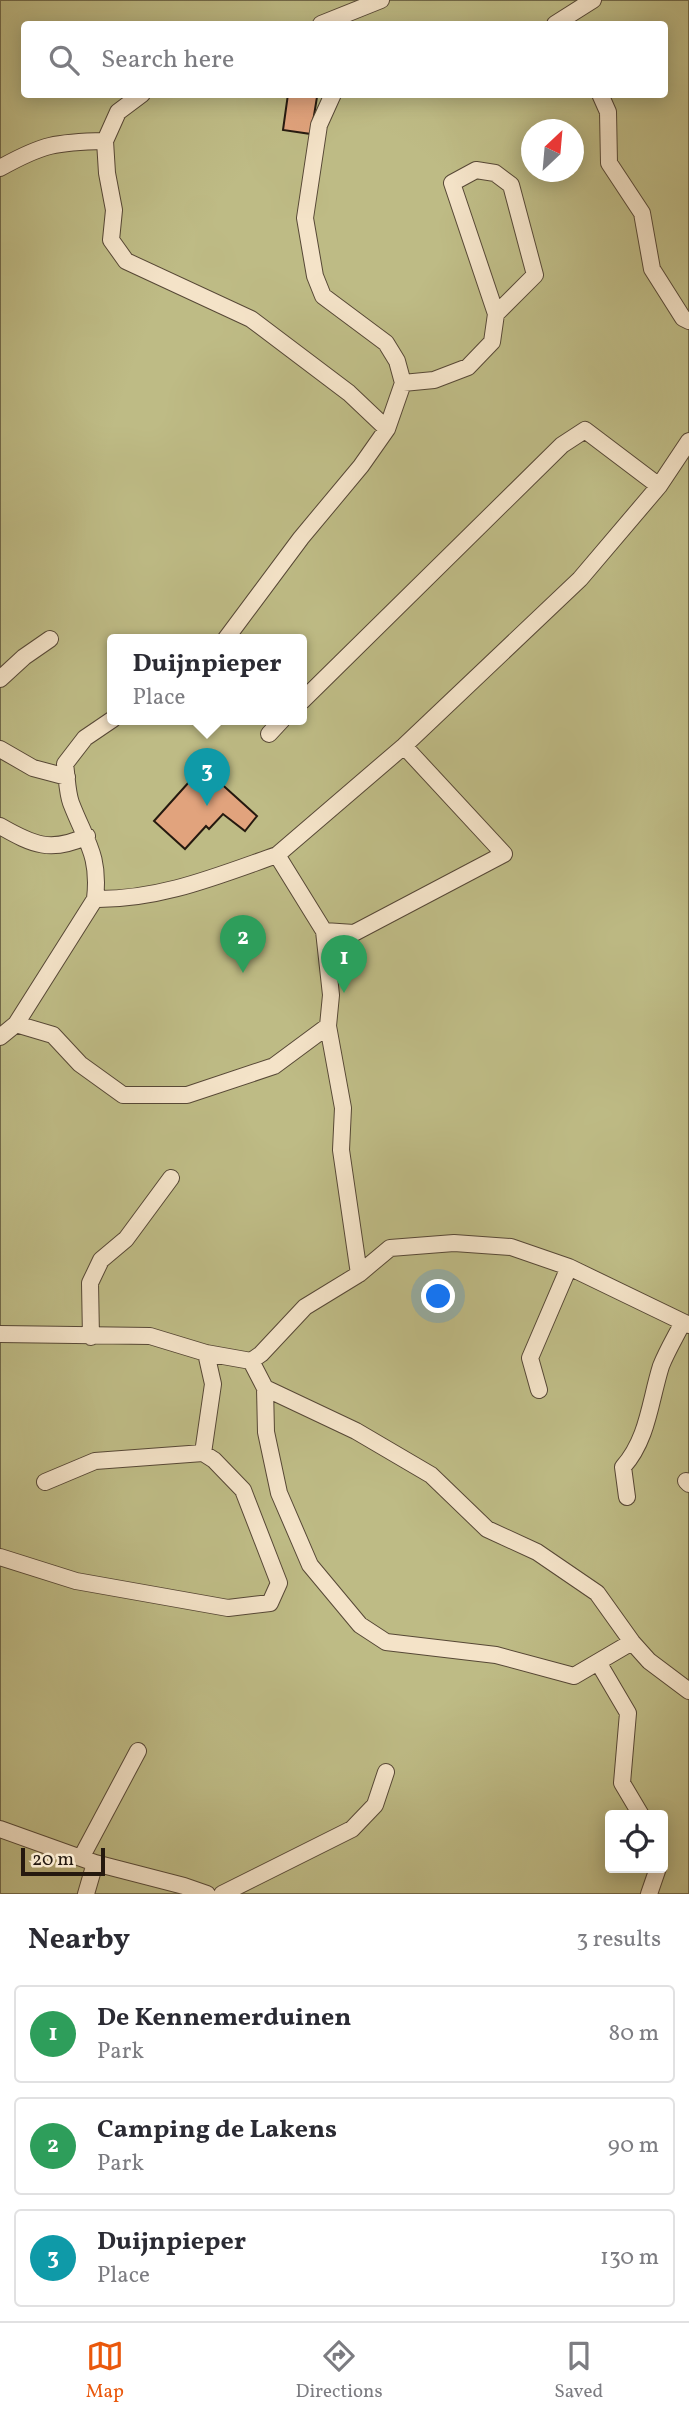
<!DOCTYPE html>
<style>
:root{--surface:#fff;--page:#f7f7f7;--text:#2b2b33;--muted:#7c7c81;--line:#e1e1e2;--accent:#ea580c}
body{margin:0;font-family:Vollkorn,serif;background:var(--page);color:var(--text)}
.controls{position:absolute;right:21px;bottom:21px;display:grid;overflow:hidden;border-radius:7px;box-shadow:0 4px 18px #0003}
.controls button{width:63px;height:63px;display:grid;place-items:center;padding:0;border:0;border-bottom:2px solid var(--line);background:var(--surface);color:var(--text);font:35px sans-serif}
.compass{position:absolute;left:521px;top:119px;width:63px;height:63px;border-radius:50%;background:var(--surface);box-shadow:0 4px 18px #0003;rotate:26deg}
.scale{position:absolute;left:21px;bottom:18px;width:84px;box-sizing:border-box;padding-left:7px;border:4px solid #25190f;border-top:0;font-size:19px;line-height:24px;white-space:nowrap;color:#25190f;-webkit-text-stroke:5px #f4e3c8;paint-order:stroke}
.you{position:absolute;left:439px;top:1297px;width:24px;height:24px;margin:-18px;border:5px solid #fff;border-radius:50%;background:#1a73e8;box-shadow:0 0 0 10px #1a73e833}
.badge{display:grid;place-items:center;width:46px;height:46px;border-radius:50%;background:var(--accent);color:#fff;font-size:23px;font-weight:700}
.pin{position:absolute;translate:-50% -58px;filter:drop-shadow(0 2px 4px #0008)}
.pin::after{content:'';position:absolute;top:37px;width:24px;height:21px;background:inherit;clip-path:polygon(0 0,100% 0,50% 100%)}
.popup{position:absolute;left:107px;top:634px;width:200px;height:91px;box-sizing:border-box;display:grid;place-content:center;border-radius:7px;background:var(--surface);filter:drop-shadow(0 2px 5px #0005);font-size:23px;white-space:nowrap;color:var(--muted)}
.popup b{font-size:26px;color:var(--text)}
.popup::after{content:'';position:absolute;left:50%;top:100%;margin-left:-14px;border:14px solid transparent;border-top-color:var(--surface)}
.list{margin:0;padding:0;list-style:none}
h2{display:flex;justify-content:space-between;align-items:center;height:91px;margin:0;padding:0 28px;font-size:30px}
h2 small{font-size:23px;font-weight:400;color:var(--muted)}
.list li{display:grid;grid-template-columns:46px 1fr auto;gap:21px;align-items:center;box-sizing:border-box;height:98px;margin:0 14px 14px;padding:0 14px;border:2px solid var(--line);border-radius:7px}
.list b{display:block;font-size:26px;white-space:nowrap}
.list p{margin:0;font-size:23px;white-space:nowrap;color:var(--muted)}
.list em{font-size:23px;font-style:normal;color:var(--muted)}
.icon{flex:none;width:38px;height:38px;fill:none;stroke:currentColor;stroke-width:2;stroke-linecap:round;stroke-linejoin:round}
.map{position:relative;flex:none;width:689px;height:1894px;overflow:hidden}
.search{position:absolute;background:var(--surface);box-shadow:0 4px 18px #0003;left:21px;right:21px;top:21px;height:77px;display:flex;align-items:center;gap:18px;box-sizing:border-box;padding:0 24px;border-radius:7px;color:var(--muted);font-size:26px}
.sheet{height:427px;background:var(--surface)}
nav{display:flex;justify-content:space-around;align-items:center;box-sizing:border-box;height:98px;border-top:2px solid var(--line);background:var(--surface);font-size:19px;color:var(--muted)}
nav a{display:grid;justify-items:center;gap:4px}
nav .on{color:var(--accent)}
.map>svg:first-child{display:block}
.green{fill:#bebb85;stroke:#726a4a;stroke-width:2;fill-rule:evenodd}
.building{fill:#e1a37d;stroke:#25190f;stroke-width:2}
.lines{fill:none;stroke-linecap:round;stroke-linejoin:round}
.lane-casing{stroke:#574836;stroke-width:18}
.lane{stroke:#f4e3c8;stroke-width:16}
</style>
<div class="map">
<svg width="689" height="1894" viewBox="0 0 689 1894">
<rect width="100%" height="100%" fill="#eed4aa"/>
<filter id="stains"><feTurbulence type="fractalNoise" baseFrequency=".00286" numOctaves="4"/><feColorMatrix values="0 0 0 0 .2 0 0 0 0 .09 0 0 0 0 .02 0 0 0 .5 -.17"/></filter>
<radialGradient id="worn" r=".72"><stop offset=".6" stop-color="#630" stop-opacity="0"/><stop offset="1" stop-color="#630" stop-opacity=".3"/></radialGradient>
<path class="green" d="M0 0H689V1894H0ZM24 24H664V94H24ZM532 130H574V172H532ZM113 640H302V720H113ZM610 1815H663V1868H610Z"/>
<path class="building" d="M288 94 317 97 311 134 283 130Z
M206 770 257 816 245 831 223 814 209 829 206 826 185 849 154 821 189 782 192 785Z"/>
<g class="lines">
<defs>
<path id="lane" d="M321 24 381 0
M555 24 593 0
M142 94 118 112 105 141 107 173 114 210 111 240 126 261 251 319 349 393 387 429
M600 94 608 112 609 163 642 213 652 269 683 318 689 321
M0 168C43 144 56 142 105 141
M403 383 434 380 468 367 492 342 496 314 452 183 476 170 495 173 511 185 535 275 496 314
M225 640 301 538 361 466 387 429 403 383 397 361 386 343 323 296 315 276 305 218 319 125 333 94
M0 679 24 657 50 639
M302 701 562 445 585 430 659 486
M113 719 85 738 65 764C67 777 67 792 71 803 86 842 100 855 95 899 160 900 217 876 277 855
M269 734 282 720
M0 749 33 768 67 777
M0 826C33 845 51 853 87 836
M324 931 354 933 504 854 404 746
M16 1024 53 1035 80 1064 123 1095H187L274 1066 328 1026
M0 1037 16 1024 95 899
M359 1274 341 1150 343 1108 328 1026 331 995 324 931 277 855 404 746 580 579 659 486 689 441
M0 1334 150 1336 206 1353 251 1361 261 1354 305 1307 359 1274 390 1248 454 1243 511 1247 569 1267 689 1325
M91 1337 90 1283 101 1260 126 1239 171 1178
M251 1361 265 1388 356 1431 431 1475 487 1529 537 1552 597 1593 632 1642 649 1661 689 1691
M265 1388 266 1432 279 1493 310 1565 360 1625 386 1642 496 1655 574 1676 632 1642
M539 1390 530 1358 569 1267
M686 1481 689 1484
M45 1482 95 1461 203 1453
M627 1497 623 1467C648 1439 650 1401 661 1366 667 1351 676 1336 683 1322
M0 1557 76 1581 228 1608 270 1603 279 1583 243 1490 214 1460 203 1453 213 1384 206 1353
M598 1662 628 1713 622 1783 641 1815
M0 1829 95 1863 184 1886 207 1894
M81 1858 138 1751
M86 1894 95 1863
M222 1894 352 1829 375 1805 386 1772
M649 1894 658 1868"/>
</defs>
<use href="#lane" class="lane-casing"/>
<use href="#lane" class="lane"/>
</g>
<rect width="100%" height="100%" filter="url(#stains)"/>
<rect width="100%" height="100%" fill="url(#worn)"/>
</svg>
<div class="controls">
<button><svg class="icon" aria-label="locate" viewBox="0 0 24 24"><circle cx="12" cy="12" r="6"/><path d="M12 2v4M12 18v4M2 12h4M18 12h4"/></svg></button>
</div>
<svg class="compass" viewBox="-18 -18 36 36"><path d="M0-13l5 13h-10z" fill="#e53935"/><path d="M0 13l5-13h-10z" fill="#7c7c81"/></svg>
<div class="scale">20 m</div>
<div class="you"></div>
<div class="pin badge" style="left:344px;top:993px;background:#2e9e5b">1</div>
<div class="pin badge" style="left:243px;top:973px;background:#2e9e5b">2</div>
<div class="pin badge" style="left:207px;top:806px;background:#0f9aa8">3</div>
<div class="popup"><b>Duijnpieper</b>Place</div>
<div class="search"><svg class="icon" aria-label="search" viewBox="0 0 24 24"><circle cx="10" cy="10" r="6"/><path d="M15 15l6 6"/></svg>Search here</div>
</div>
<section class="sheet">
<h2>Nearby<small>3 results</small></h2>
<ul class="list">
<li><span class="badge" style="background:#2e9e5b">1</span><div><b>De Kennemerduinen</b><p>Park</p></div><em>80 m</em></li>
<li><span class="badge" style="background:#2e9e5b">2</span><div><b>Camping de Lakens</b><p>Park</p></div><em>90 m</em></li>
<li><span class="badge" style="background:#0f9aa8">3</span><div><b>Duijnpieper</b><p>Place</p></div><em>130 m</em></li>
</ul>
</section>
<nav>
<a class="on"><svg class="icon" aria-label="map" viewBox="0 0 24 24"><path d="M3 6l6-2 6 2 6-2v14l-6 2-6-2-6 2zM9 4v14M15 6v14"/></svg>Map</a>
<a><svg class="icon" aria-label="directions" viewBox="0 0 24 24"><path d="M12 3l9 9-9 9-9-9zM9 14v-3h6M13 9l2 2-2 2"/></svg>Directions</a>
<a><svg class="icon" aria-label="saved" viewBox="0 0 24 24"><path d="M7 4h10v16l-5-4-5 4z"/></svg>Saved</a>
</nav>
